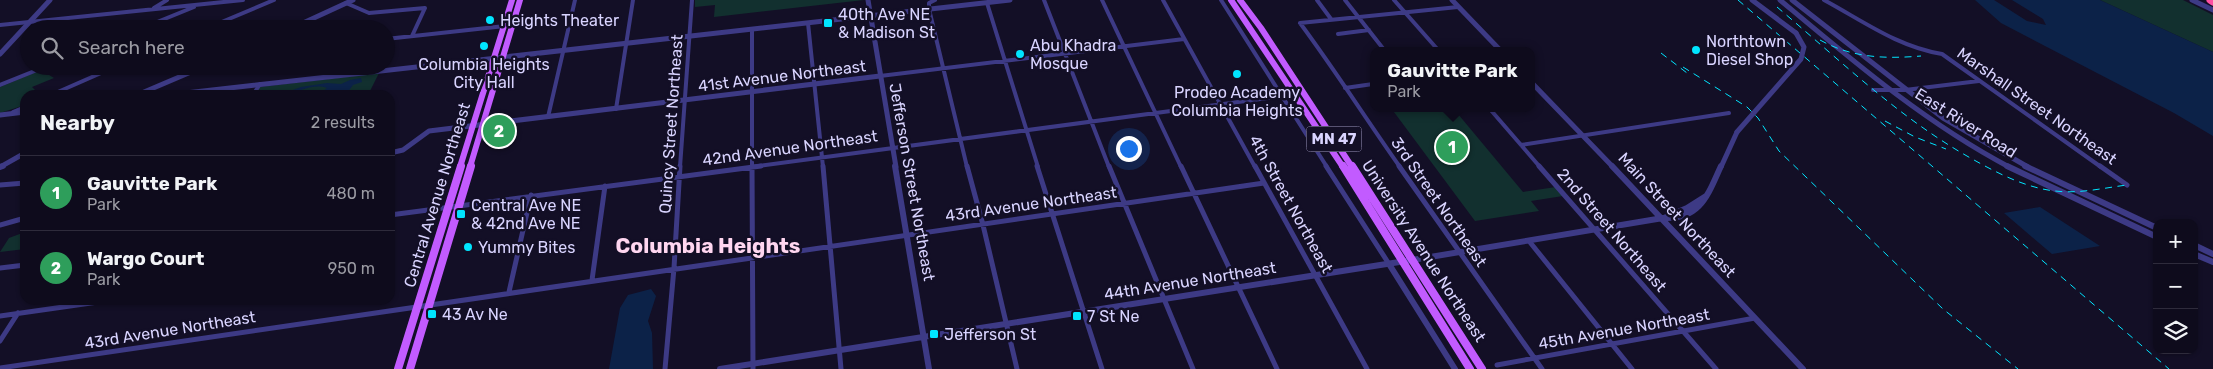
<!DOCTYPE html>
<meta charset="utf-8">
<style>
:root{--surface:#0e0b1c;--page:#171425;--text:#f1f3f6;--muted:#9b9ba3;--line:#2e2b3b;--accent:#00e5ff}
body{margin:0;font-family:Rubik,sans-serif;background:var(--page);color:var(--text)}
.controls{position:absolute;right:15px;bottom:15px;display:grid;overflow:hidden;border-radius:10px;box-shadow:0 1px 4px #0004}
.controls button{width:45px;height:45px;display:grid;place-items:center;padding:0;border:0;border-bottom:1px solid var(--line);background:var(--surface);color:var(--text);font:25px sans-serif}
.you{position:absolute;left:1128px;top:148px;width:18px;height:18px;margin:-12px;border:4px solid #fff;border-radius:50%;background:#1a73e8;box-shadow:0 0 0 8px #1a73e833}
.badge{display:grid;place-items:center;width:32px;height:32px;border-radius:50%;background:var(--accent);color:#fff;font-size:16px;font-weight:700}
.pin{position:absolute;translate:-50% -50%;border:2px solid #fff;box-shadow:0 1px 5px #0006}
.popup{position:absolute;left:1370px;top:47px;width:165px;height:65px;box-sizing:border-box;display:grid;place-content:center;border-radius:10px;background:var(--surface);filter:drop-shadow(0 1px 4px #0005);font-size:16px;white-space:nowrap;color:var(--muted)}
.popup b{font-size:19px;color:var(--text)}
.popup::after{content:'';position:absolute;left:50%;top:100%;margin-left:-10px;border:10px solid transparent;border-top-color:var(--surface)}
.list{margin:0;padding:0;list-style:none}
h2{display:flex;justify-content:space-between;align-items:center;height:65px;margin:0;padding:0 20px;font-size:21px}
h2 small{font-size:16px;font-weight:400;color:var(--muted)}
.list li{display:grid;grid-template-columns:32px 1fr auto;gap:15px;align-items:center;box-sizing:border-box;height:75px;padding:0 20px;border-top:1px solid var(--line)}
.list b{display:block;font-size:19px;white-space:nowrap}
.list p{margin:0;font-size:16px;white-space:nowrap;color:var(--muted)}
.list em{font-size:16px;font-style:normal;color:var(--muted)}
.icon{flex:none;width:28px;height:28px;fill:none;stroke:currentColor;stroke-width:2;stroke-linecap:round;stroke-linejoin:round}
.map{position:relative;flex:none;width:2213px;height:369px;overflow:hidden}
.search{position:absolute;background:var(--surface);box-shadow:0 1px 4px #0004;left:20px;top:20px;width:375px;height:55px;display:flex;align-items:center;gap:12px;box-sizing:border-box;padding:0 18px;border-radius:28px;color:var(--muted);font-size:19px}
.panel{position:absolute;background:var(--surface);box-shadow:0 1px 4px #0004;left:20px;top:90px;width:375px;height:215px;border-radius:15px}
.map>svg:first-child{display:block}
.green{fill:#12302f}
.water{fill:#0c2248}
.lines{fill:none;stroke-linecap:round;stroke-linejoin:round}
.minor-far1{stroke:#3d3a85;stroke-width:4}
.minor{stroke:#3d3a85;stroke-width:5}
.tertiary-far1{stroke:#3d3a85;stroke-width:5}
.tertiary{stroke:#3d3a85;stroke-width:6}
.primary-far1{stroke:#c25bff;stroke-width:6}
.primary{stroke:#c25bff;stroke-width:8}
.motorway{stroke:#ff4fa3;stroke-width:7}
.rail{stroke:#00e5ff;stroke-width:1;stroke-dasharray:7 5.5;stroke-linecap:butt}
.tertiary-bridge{stroke:#3d3a85;stroke-width:5}
.poi-dot{fill:#00e5ff;stroke:#130f26;stroke-width:2}
.labels{text-anchor:middle;dominant-baseline:central;stroke-width:5;stroke-linejoin:round;paint-order:stroke}
.shield{fill:#130f26;stroke:#9e99be;stroke-width:1}
.shield-label{font-size:15px;font-weight:bold;fill:#d9d4ff}
.poi-label{font-size:16px;fill:#d9d4ff;stroke:#130f26;text-anchor:start}
.street-label{font-size:16px;fill:#d9d4ff;stroke:#130f26}
.district-label{font-size:21px;font-weight:bold;fill:#ffd6f0;stroke:#130f26}
</style>
<div class="map">
<svg width="2213" height="369" viewBox="0 0 2213 369">
<rect width="100%" height="100%" fill="#130f26"/>
<path class="green" d="M695 0H864L714 17 715 5 695 7Z
M2100 0H2183L2213 15V52Z
M41 70 54 78 32 87 40 95H25V105L0 113V87Z
M379 73 368 95H254L260 87Z
M1391 108H1453L1523 192 1556 187 1563 196 1531 201 1539 211 1475 221Z
M514 123 517 127 509 138 480 141 483 129 486 126Z
M25 232V249L0 252 9 238Z"/>
<path class="water" d="M1975 0H1994L2027 21 2046 25 2043 19 2012 0H2100L2213 52V136L2174 113 2001 23Z
M361 78 362 82 353 85 347 93 339 95H317L327 88C311 82 295 95 279 95L301 87 327 83 341 84 350 80Z
M2040 207 2100 246 2052 254 2004 213Z
M651 289 656 296 648 321 652 333 653 369H609L620 308 628 295Z"/>
<g class="lines">
<path class="minor-far1" d="M935 0 929 3V9L967 167
M1044 0 1109 167
M1102 0 1181 167
M1163 0 1255 167
M1221 0 1327 167
M1317 0 1331 19
M1345 0 1385 51
M1394 0 1439 51
M1824 0C1863 21 1898 47 1942 54L2101 167
M346 3 369 13 425 8 412 36
M987 3 1038 167
M154 8 167 0
M808 23 823 167
M1300 23C1335 70 1366 119 1400 167
M1300 23 1458 7
M0 25 243 0
M140 29 194 7
M205 29 274 0
M752 29V167
M1338 34 1369 30
M386 39 505 26
M880 76 1184 39
M0 85 47 66
M1345 88 1373 84
M1873 90H1905L1979 81
M51 95 117 66
M253 95 260 84
M1489 108 1540 167
M616 109 633 0
M13 112 25 107
M548 117 575 0
M1521 145 1729 113
M680 167 692 0
M751 167 1283 96"/>
<path class="minor" d="M752 166 753 369
M823 166 841 369
M967 166 983 225 1017 369
M1037 166 1102 369
M1109 166 1193 369
M1181 166 1277 369
M1255 166 1367 369
M1326 166 1389 264
M1399 166 1542 369
M1539 166 1716 369
M2100 166 2127 185
M0 185 25 183
M390 215 761 166
M0 225 25 218
M1529 241 1632 369
M0 268 25 265
M592 280 605 186
M509 292 531 195
M0 316 112 300
M0 341 18 313
M1497 365 1755 318
M0 368 1264 183
M665 369 674 268 680 166"/>
<path class="tertiary-far1" d="M868 0 896 167
M1452 0 1501 51
M1752 0 1796 33
M1780 0C1853 61 1924 122 2009 167
M1792 0 1943 118 2028 167
M2192 0 2213 10
M290 29 353 0
M0 54 50 0
M1531 82 1613 167
M137 95 205 66
M168 95 1010 0
M0 115 25 112
M390 153 403 150 429 131 880 76
M0 167 25 153
M1721 167 1737 132"/>
<path class="tertiary" d="M895 166 929 369
M1612 166 1803 369
M2007 166 2157 237
M2025 166 2157 228
M0 167 3 166
M1664 218 1687 208 1706 196
M2194 245 2213 254
M2194 254 2213 262
M1389 264 1455 369
M720 369 1412 260 1663 218C1701 220 1708 194 1721 166"/>
<path class="primary-far1" d="M1231 0 1343 167
M1240 0 1261 28 1352 167
M460 167 512 0
M470 167 520 0"/>
<path class="primary" d="M1343 166 1470 369
M1352 166 1482 369
M398 369 461 166
M410 369 471 166"/>
<path class="motorway" d="M2210 0 2213 2"/>
<path class="rail" d="M1738 0 2169 369
M1777 7C1841 61 1900 119 1974 160 1999 174 2027 188 2055 191 2079 194 2103 188 2127 185
M1820 40C1852 58 1885 59 1921 56
M1661 53 1687 73
M1683 67 1747 107 1758 118 1779 151 1943 309 2018 369
M1885 121 1915 137 1946 149"/>
<path class="tertiary-bridge" d="M1737 132 1801 59 1804 47 1796 33"/>
</g>
<g class="poi-dot">
<circle cx="490" cy="20" r="5"/>
<rect x="823" y="18" width="10" height="10" rx="2.5"/>
<circle cx="484" cy="46" r="5"/>
<circle cx="1696" cy="50" r="5"/>
<circle cx="1020" cy="54" r="5"/>
<circle cx="1237" cy="74" r="5"/>
<rect x="456" y="209" width="10" height="10" rx="2.5"/>
<circle cx="468" cy="247" r="5"/>
<rect x="427" y="309" width="10" height="10" rx="2.5"/>
<rect x="1072" y="311" width="10" height="10" rx="2.5"/>
<rect x="929" y="329" width="10" height="10" rx="2.5"/>
</g>
<g class="labels">
<rect class="shield" x="1306.5" y="126.5" width="55" height="25" rx="4"/>
<g class="shield-label">
<text x="1334" y="139">MN 47</text>
</g>
<g class="poi-label">
<text x="838" y="14">40th Ave NE<tspan x="838" dy="18">&amp; Madison St</tspan></text>
<text x="500" y="20">Heights Theater</text>
<text x="1706" y="41">Northtown<tspan x="1706" dy="18">Diesel Shop</tspan></text>
<text x="1030" y="45">Abu Khadra<tspan x="1030" dy="18">Mosque</tspan></text>
<text x="484" y="64" text-anchor="middle">Columbia Heights<tspan x="484" dy="18">City Hall</tspan></text>
<text x="1237" y="92" text-anchor="middle">Prodeo Academy<tspan x="1237" dy="18">Columbia Heights</tspan></text>
<text x="471" y="205">Central Ave NE<tspan x="471" dy="18">&amp; 42nd Ave NE</tspan></text>
<text x="478" y="247">Yummy Bites</text>
<text x="442" y="314">43 Av Ne</text>
<text x="1087" y="316">7 St Ne</text>
<text x="944" y="334">Jefferson St</text>
</g>
<g class="street-label">
<text transform="translate(782 76) rotate(-7)">41st Avenue Northeast</text>
<text transform="translate(2037 106) rotate(35)">Marshall Street Northeast</text>
<text transform="translate(1966 123) rotate(32)">East River Road</text>
<text transform="translate(671 124) rotate(-86)">Quincy Street Northeast</text>
<text transform="translate(790 148) rotate(-8)">42nd Avenue Northeast</text>
<text transform="translate(912 182) rotate(80)">Jefferson Street Northeast</text>
<text transform="translate(437 195) rotate(-73)">Central Avenue Northeast</text>
<text transform="translate(1439 202) rotate(55)">3rd Street Northeast</text>
<text transform="translate(1031 204) rotate(-8)">43rd Avenue Northeast</text>
<text transform="translate(1291 204) rotate(61)">4th Street Northeast</text>
<text transform="translate(1677 215) rotate(47)">Main Street Northeast</text>
<text transform="translate(1612 230) rotate(49)">2nd Street Northeast</text>
<text transform="translate(1424 251) rotate(57)">University Avenue Northeast</text>
<text transform="translate(1190 281) rotate(-9)">44th Avenue Northeast</text>
<text transform="translate(1624 329) rotate(-10)">45th Avenue Northeast</text>
<text transform="translate(170 330) rotate(-9)">43rd Avenue Northeast</text>
</g>
<g class="district-label">
<text x="708" y="245">Columbia Heights</text>
</g>
</g>
</svg>
<div class="controls">
<button>+</button>
<button>−</button>
<button><svg class="icon" aria-label="layers" viewBox="0 0 24 24"><path d="M12 4l9 5-9 5-9-5zM3 14l9 5 9-5"/></svg></button>
</div>
<div class="you"></div>
<div class="pin badge" style="left:1452px;top:147px;background:#2e9e5b">1</div>
<div class="popup"><b>Gauvitte Park</b>Park</div>
<div class="pin badge" style="left:499px;top:131px;background:#2e9e5b">2</div>
<div class="search"><svg class="icon" aria-label="search" viewBox="0 0 24 24"><circle cx="10" cy="10" r="6"/><path d="M15 15l6 6"/></svg>Search here</div>
<section class="panel">
<h2>Nearby<small>2 results</small></h2>
<ul class="list">
<li><span class="badge" style="background:#2e9e5b">1</span><div><b>Gauvitte Park</b><p>Park</p></div><em>480 m</em></li>
<li><span class="badge" style="background:#2e9e5b">2</span><div><b>Wargo Court</b><p>Park</p></div><em>950 m</em></li>
</ul>
</section>
</div>
